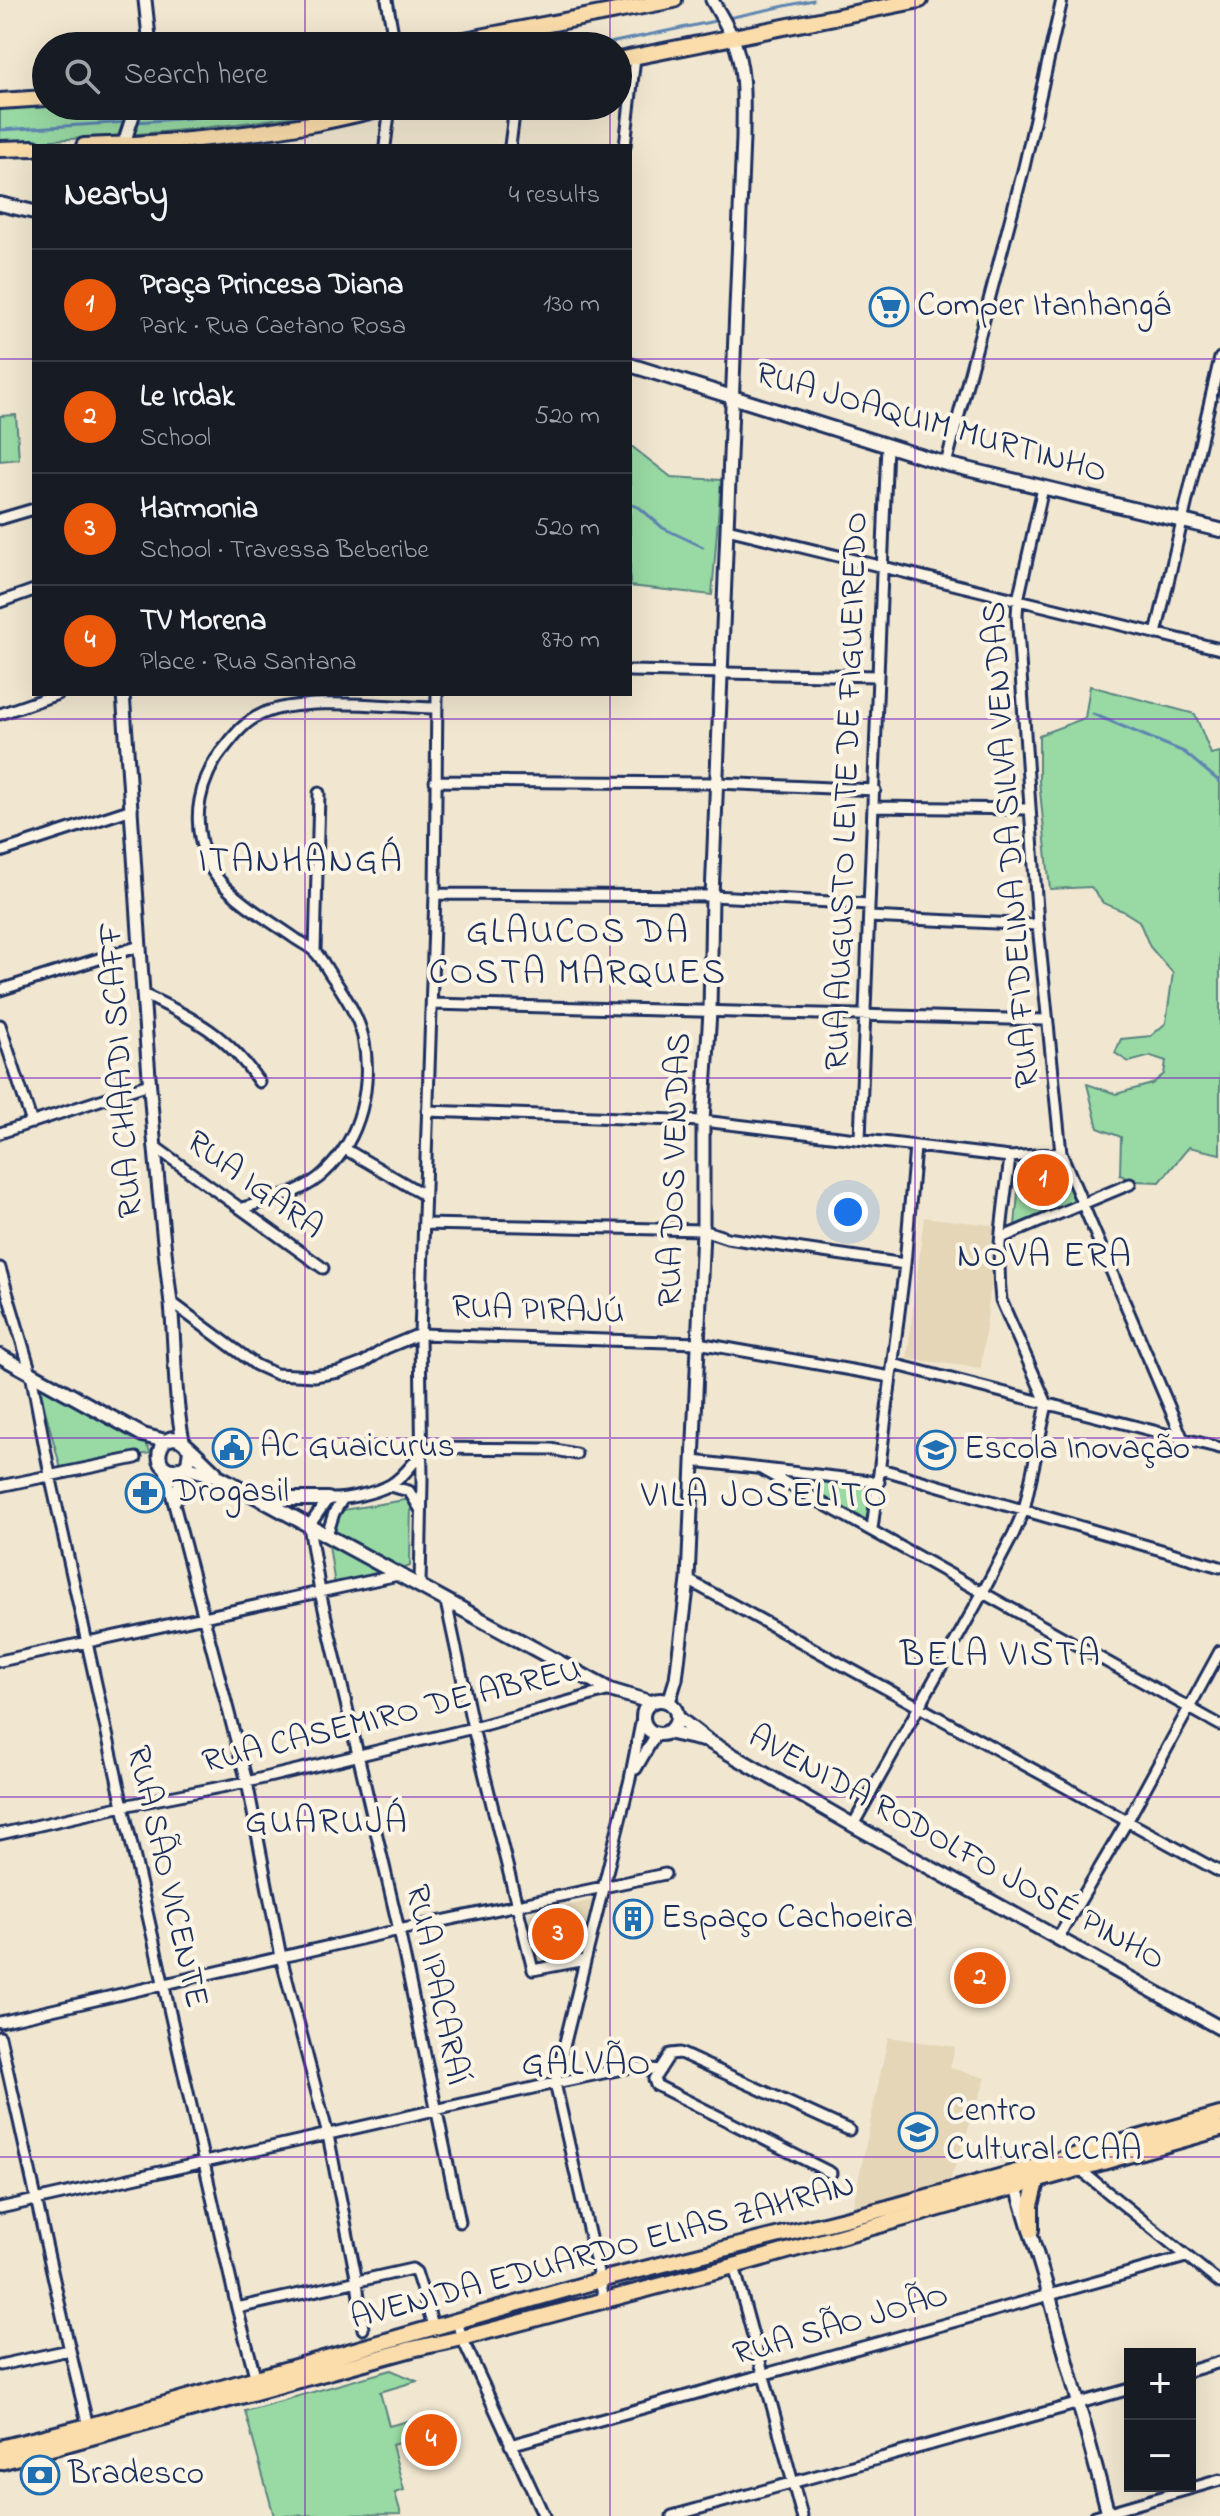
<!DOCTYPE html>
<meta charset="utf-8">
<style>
:root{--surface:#171b24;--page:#242831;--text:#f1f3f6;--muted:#9ea1a6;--line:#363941;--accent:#ea580c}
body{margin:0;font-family:"Indie Flower",sans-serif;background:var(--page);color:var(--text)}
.controls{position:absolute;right:24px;bottom:24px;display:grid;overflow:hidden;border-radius:0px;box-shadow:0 8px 32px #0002}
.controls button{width:72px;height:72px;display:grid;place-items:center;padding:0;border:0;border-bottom:2px solid var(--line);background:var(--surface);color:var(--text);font:40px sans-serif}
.you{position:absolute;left:848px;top:1212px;width:28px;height:28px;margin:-20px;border:6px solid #fff;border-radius:50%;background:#1a73e8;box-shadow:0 0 0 12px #1a73e833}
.badge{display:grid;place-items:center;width:52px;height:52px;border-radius:50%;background:var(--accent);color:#fff;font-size:26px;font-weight:700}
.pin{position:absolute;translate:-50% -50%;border:4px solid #fff;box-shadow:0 2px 8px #0006}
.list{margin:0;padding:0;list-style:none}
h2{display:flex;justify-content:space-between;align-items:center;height:104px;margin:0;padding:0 32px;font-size:34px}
h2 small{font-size:26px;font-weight:400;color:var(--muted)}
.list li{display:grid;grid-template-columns:52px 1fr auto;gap:24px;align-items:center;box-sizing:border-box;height:112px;padding:0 32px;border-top:2px solid var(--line)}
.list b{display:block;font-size:30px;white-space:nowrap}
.list p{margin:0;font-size:26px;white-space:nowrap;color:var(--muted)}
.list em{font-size:26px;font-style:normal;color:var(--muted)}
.icon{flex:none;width:44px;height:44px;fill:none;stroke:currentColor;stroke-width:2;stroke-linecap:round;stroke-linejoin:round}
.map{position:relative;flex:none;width:1220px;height:2516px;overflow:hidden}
.search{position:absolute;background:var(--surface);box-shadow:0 8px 32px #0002;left:32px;top:32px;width:600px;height:88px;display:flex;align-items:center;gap:20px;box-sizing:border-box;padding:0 28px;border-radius:44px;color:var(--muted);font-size:30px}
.panel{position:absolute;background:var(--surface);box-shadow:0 8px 32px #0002;left:32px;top:144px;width:600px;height:552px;border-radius:0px}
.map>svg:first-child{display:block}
.built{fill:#e4d6b7}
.green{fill:#99daa4;stroke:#5a8481;stroke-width:2}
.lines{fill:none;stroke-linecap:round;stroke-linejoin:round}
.stream{stroke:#5e86b1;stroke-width:3}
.minor-casing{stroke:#1b2f5e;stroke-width:15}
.tertiary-casing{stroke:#1b2f5e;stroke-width:17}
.secondary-casing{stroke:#1b2f5e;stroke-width:18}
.primary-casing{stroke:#1b2f5e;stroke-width:20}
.minor{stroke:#fcf5e5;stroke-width:9}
.tertiary{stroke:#fcf5e5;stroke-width:11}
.secondary{stroke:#fcf5e5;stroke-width:12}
.primary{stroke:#fbddab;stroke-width:14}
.grid{fill:none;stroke:#7b2cbf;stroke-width:2;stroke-opacity:0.55}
.labels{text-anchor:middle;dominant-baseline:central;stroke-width:8;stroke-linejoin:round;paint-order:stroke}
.poi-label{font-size:34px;fill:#1b2f5e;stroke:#fcf5e5;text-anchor:start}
.street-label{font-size:34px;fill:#1b2f5e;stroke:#fcf5e5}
.neighbourhood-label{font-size:36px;letter-spacing:2px;fill:#1b2f5e;stroke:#fcf5e5}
</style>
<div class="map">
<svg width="1220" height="2516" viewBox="0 0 1220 2516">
<rect width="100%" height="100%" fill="#f1e7d0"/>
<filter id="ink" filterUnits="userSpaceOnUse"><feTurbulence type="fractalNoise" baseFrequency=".0125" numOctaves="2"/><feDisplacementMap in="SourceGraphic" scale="16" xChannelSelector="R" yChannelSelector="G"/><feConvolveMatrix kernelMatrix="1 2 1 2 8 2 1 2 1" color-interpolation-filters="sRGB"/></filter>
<g filter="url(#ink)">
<path class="built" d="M924 1217 998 1226 981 1368 907 1359Z
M592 1900 578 1954 539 1962 529 1915Z
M888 2037 955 2047 950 2068 986 2078 948 2186 852 2211Z"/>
<path class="green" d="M46 101V106H354C237 128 119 137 0 143V105Z
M16 415 19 459 0 461V416Z
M630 445 671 477 721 480 712 595 630 586Z
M1090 686 1195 714 1211 754 1220 752V1154L1189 1147 1160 1182 1134 1181 1120 1175 1121 1137 1098 1128 1087 1084 1116 1094 1152 1084 1164 1074 1166 1061 1151 1056 1129 1062 1115 1053 1121 1039 1151 1036 1166 1023 1173 973 1150 947 1139 921 1123 911 1103 903 1091 887 1050 889 1039 781V735L1085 718Z
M1056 1160 1076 1200 1015 1226 1021 1161Z
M38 1384 142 1437 151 1453 61 1469Z
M776 1473 876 1486 869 1521Z
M411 1499 410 1566 391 1574 335 1586 328 1538 337 1511Z
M391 2370 417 2381 380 2392 389 2426 419 2418 424 2435 392 2445 404 2490 395 2493 401 2514 274 2516 245 2411Z"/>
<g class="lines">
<path class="stream" d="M728 18 813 0
M595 46 720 20
M136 122 191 118 284 106
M0 130 129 122
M630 504 640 508 663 528 703 547
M1093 714 1184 752 1220 782"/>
<defs>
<path id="minor" d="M387 0 395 46
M385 146 390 106
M510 146 515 106
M625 146 635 57
M946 464 1024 167 1062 0
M1043 488 1018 600 1017 615 1038 925 1061 1153 1182 1437
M0 519 34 509
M727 529 1220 649
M0 602 34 590
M1156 634 1220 358
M630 671 878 676
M0 714 58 694
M435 781 717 783 875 790
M873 807 1029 809
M0 852 132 809
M435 894 712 896 869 904
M869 917 1038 925
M315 951 319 793
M0 990 140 946
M145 995C195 1019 228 1035 259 1082
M432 1004 1046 1020
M0 1025 32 1123
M427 1111 703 1121 1010 1157 1061 1153
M0 1133 149 1084
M860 1139 887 445
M154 1146 323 1268
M345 1149 424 1195
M243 1208C271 1199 304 1193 325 1172 361 1138 373 1085 363 1037 358 1016 345 995 333 978 327 970 322 959 316 953 311 947 302 943 296 939 272 922 237 902 219 880 201 859 195 826 200 800 204 779 212 762 226 746 236 733 246 721 262 714 301 696 390 707 436 708
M424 1224 703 1230 727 1238 905 1264
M1001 1238 1130 1184
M0 1268 31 1373 50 1475 123 1806 237 2308 257 2383
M171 1302 256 1365 276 1374 314 1376 339 1372 363 1363 386 1348 420 1334 698 1343 891 1377
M893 1364 1220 1448
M421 1448 551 1449 576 1454
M422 1453C412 1464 403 1478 390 1485 375 1493 345 1500 328 1499L309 1526 320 1592 399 1930 460 2222
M693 1461 879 1482
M164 1466 247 1782 281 1957 328 2135 357 2282 363 2329
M761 1469 1220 1725
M881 1469 1220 1567
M0 1486 136 1458
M389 1486 409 1491 420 1509
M176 1500 181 1469
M872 1529 905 1264 915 1147
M327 1535 334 1513 342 1500
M688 1580 1220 1872
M420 1586 422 1481 420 1334 435 894 437 694
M446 1602 473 1728 533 1970 585 1960
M0 1661 398 1575
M636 1769 656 1734
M853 1825 983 1592 1013 1535 1024 1510 1047 1404 1001 1300C995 1253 1005 1204 1010 1157
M0 1834 123 1806 247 1782 473 1728 610 1690
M1058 1938 1128 1820 1220 1651
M0 2022 399 1930 665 1874
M0 2037C30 2166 56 2297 88 2426
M1079 2169 1220 2283
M831 2173 656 2085 654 2079 670 2054 680 2053 849 2130
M0 2208 555 2083 632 2067 660 2070
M734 2266 802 2516
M604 2299 555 2083 630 1779 642 1718
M237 2308 412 2269 416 2272 434 2328
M457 2322 462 2338 544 2516
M0 2365 69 2350
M1190 2371 1220 2362
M510 2445 1186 2257
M672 2516 1130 2389
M1095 2516 1220 2480"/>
<path id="tertiary" d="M145 0 150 46
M123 146 136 106
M123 694C138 895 146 1095 170 1295 176 1343 173 1393 183 1440
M669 1702 676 1679 688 1580 703 1230V1121L710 1012 712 896 743 138C743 104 746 70 733 39 727 25 719 13 712 0
M1015 2181 1049 2294 1109 2516"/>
<path id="secondary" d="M0 204 34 212
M630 365 946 464 1220 530
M0 1356 143 1435 165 1441
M190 1450 188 1463C170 1481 149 1461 165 1441 170 1439 172 1437 178 1439 183 1440 209 1467 215 1472
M184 1467 220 1477 610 1690 650 1702
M263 1499H328
M643 1717a17 17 0 1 1 34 0a17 17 0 1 1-34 0Z
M677 1717 708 1741 853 1825 1220 2028
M667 1732 703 1740"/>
<path id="primary" d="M433 46 674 0
M618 60 920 0
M0 101 46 98
M84 146C162 144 239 137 316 123 342 118 368 111 394 106
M0 149 34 148
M1031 2230V2205L1037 2182
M0 2448 88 2426 600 2280 888 2208 1220 2115
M0 2462 412 2349 462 2338 734 2266 1220 2129"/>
</defs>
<use href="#minor" class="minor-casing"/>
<use href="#tertiary" class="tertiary-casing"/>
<use href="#secondary" class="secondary-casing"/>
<use href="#primary" class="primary-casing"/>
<use href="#minor" class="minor"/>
<use href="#tertiary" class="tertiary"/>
<use href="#secondary" class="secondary"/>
<use href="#primary" class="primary"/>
</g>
</g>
<path class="grid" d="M305 0V46M610 0V46M915 0V2516M305 106V146M610 106V146M0 359H34M630 359H1220M305 694V2516M610 694V2516M0 719H1220M0 1078H1220M0 1438H1220M0 1797H1220M0 2157H1220"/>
<defs>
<symbol id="supermarket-ring" viewBox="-11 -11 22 22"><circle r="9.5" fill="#fcf5e5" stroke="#1f6fb2" stroke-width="1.5"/><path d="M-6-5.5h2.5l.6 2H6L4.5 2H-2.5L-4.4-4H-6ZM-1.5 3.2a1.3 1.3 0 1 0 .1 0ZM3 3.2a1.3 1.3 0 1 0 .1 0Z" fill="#1f6fb2"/></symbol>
<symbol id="civic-ring" viewBox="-11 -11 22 22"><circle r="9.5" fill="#fcf5e5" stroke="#1f6fb2" stroke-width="1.5"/><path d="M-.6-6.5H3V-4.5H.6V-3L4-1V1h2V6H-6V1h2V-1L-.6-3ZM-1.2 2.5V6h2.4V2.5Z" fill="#1f6fb2"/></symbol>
<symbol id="school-ring" viewBox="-11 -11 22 22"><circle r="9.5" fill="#fcf5e5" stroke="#1f6fb2" stroke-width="1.5"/><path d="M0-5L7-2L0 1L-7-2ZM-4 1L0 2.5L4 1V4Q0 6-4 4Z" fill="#1f6fb2"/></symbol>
<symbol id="pharmacy-ring" viewBox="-11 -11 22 22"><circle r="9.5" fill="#fcf5e5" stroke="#1f6fb2" stroke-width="1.5"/><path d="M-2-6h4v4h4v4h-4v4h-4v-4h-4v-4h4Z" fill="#1f6fb2"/></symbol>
<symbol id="building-ring" viewBox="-11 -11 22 22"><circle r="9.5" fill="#fcf5e5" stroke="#1f6fb2" stroke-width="1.5"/><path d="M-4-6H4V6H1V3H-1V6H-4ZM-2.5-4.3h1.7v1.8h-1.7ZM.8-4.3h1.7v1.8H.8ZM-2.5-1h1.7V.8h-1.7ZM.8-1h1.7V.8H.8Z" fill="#1f6fb2"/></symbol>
<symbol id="bank-ring" viewBox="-11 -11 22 22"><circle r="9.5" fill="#fcf5e5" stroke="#1f6fb2" stroke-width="1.5"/><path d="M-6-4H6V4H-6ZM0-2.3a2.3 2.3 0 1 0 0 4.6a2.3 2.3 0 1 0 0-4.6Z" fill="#1f6fb2"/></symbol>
</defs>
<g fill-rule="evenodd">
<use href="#supermarket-ring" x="867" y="285" width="44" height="44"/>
<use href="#civic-ring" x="210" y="1426" width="44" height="44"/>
<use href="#school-ring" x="914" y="1428" width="44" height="44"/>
<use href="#pharmacy-ring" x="123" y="1471" width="44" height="44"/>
<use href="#building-ring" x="611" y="1897" width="44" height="44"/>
<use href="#school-ring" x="896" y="2110" width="44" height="44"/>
<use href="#bank-ring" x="18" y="2453" width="44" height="44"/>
</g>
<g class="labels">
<g class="poi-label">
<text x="917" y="307">Comper Itanhangá</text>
<text x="260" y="1448">AC Guaicurus</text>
<text x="964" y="1450">Escola Inovação</text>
<text x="173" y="1493">Drogasil</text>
<text x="661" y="1919">Espaço Cachoeira</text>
<text x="946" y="2112">Centro<tspan x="946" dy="39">Cultural CCAA</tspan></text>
<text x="68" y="2475">Bradesco</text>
</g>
<g class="street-label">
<text transform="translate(931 424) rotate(16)">RUA JOAQUIM MURTINHO</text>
<text transform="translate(848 791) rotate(-88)">RUA AUGUSTO LEITE DE FIGUEIREDO</text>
<text transform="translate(1012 845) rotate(-94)">RUA FIDELINA DA SILVA VENDAS</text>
<text transform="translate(122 1070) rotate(-94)">RUA CHAADI SCAFF</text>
<text transform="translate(676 1170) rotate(-88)">RUA DOS VENDAS</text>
<text transform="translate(254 1186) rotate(36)">RUA IGARA</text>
<text transform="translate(538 1311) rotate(2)">RUA PIRAJÚ</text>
<text transform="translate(392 1717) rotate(-14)">RUA CASEMIRO DE ABREU</text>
<text transform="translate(956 1849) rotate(29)">AVENIDA RODOLFO JOSÉ PINHO</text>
<text transform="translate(166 1877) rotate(77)">RUA SÃO VICENTE</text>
<text transform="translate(436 1985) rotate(78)">RUA IPACARAÍ</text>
<text transform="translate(603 2253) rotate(-15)">AVENIDA EDUARDO ELIAS ZAHRAN</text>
<text transform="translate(841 2326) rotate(-16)">RUA SÃO JOÃO</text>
</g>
<g class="neighbourhood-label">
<text x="301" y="862">ITANHANGÁ</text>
<text x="578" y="933">GLAUCOS DA<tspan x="578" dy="41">COSTA MARQUES</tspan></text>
<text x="1045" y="1257">NOVA ERA</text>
<text x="765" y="1497">VILA JOSELITO</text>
<text x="1001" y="1656">BELA VISTA</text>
<text x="327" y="1823">GUARUJÁ</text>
<text x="587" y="2065">GALVÃO</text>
</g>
</g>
</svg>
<div class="controls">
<button>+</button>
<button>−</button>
</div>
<div class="you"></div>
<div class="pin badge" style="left:1043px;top:1180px">1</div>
<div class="pin badge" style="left:980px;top:1978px">2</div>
<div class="pin badge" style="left:558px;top:1934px">3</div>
<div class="pin badge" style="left:431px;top:2440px">4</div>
<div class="search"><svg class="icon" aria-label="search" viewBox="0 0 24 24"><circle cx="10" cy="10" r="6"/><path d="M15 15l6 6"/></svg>Search here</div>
<section class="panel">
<h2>Nearby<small>4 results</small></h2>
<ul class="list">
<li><span class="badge">1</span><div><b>Praça Princesa Diana</b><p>Park · Rua Caetano Rosa</p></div><em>130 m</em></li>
<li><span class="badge">2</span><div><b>Le Irdak</b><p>School</p></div><em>520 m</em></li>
<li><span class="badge">3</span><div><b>Harmonia</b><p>School · Travessa Beberibe</p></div><em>520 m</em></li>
<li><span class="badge">4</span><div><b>TV Morena</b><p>Place · Rua Santana</p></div><em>870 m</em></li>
</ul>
</section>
</div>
